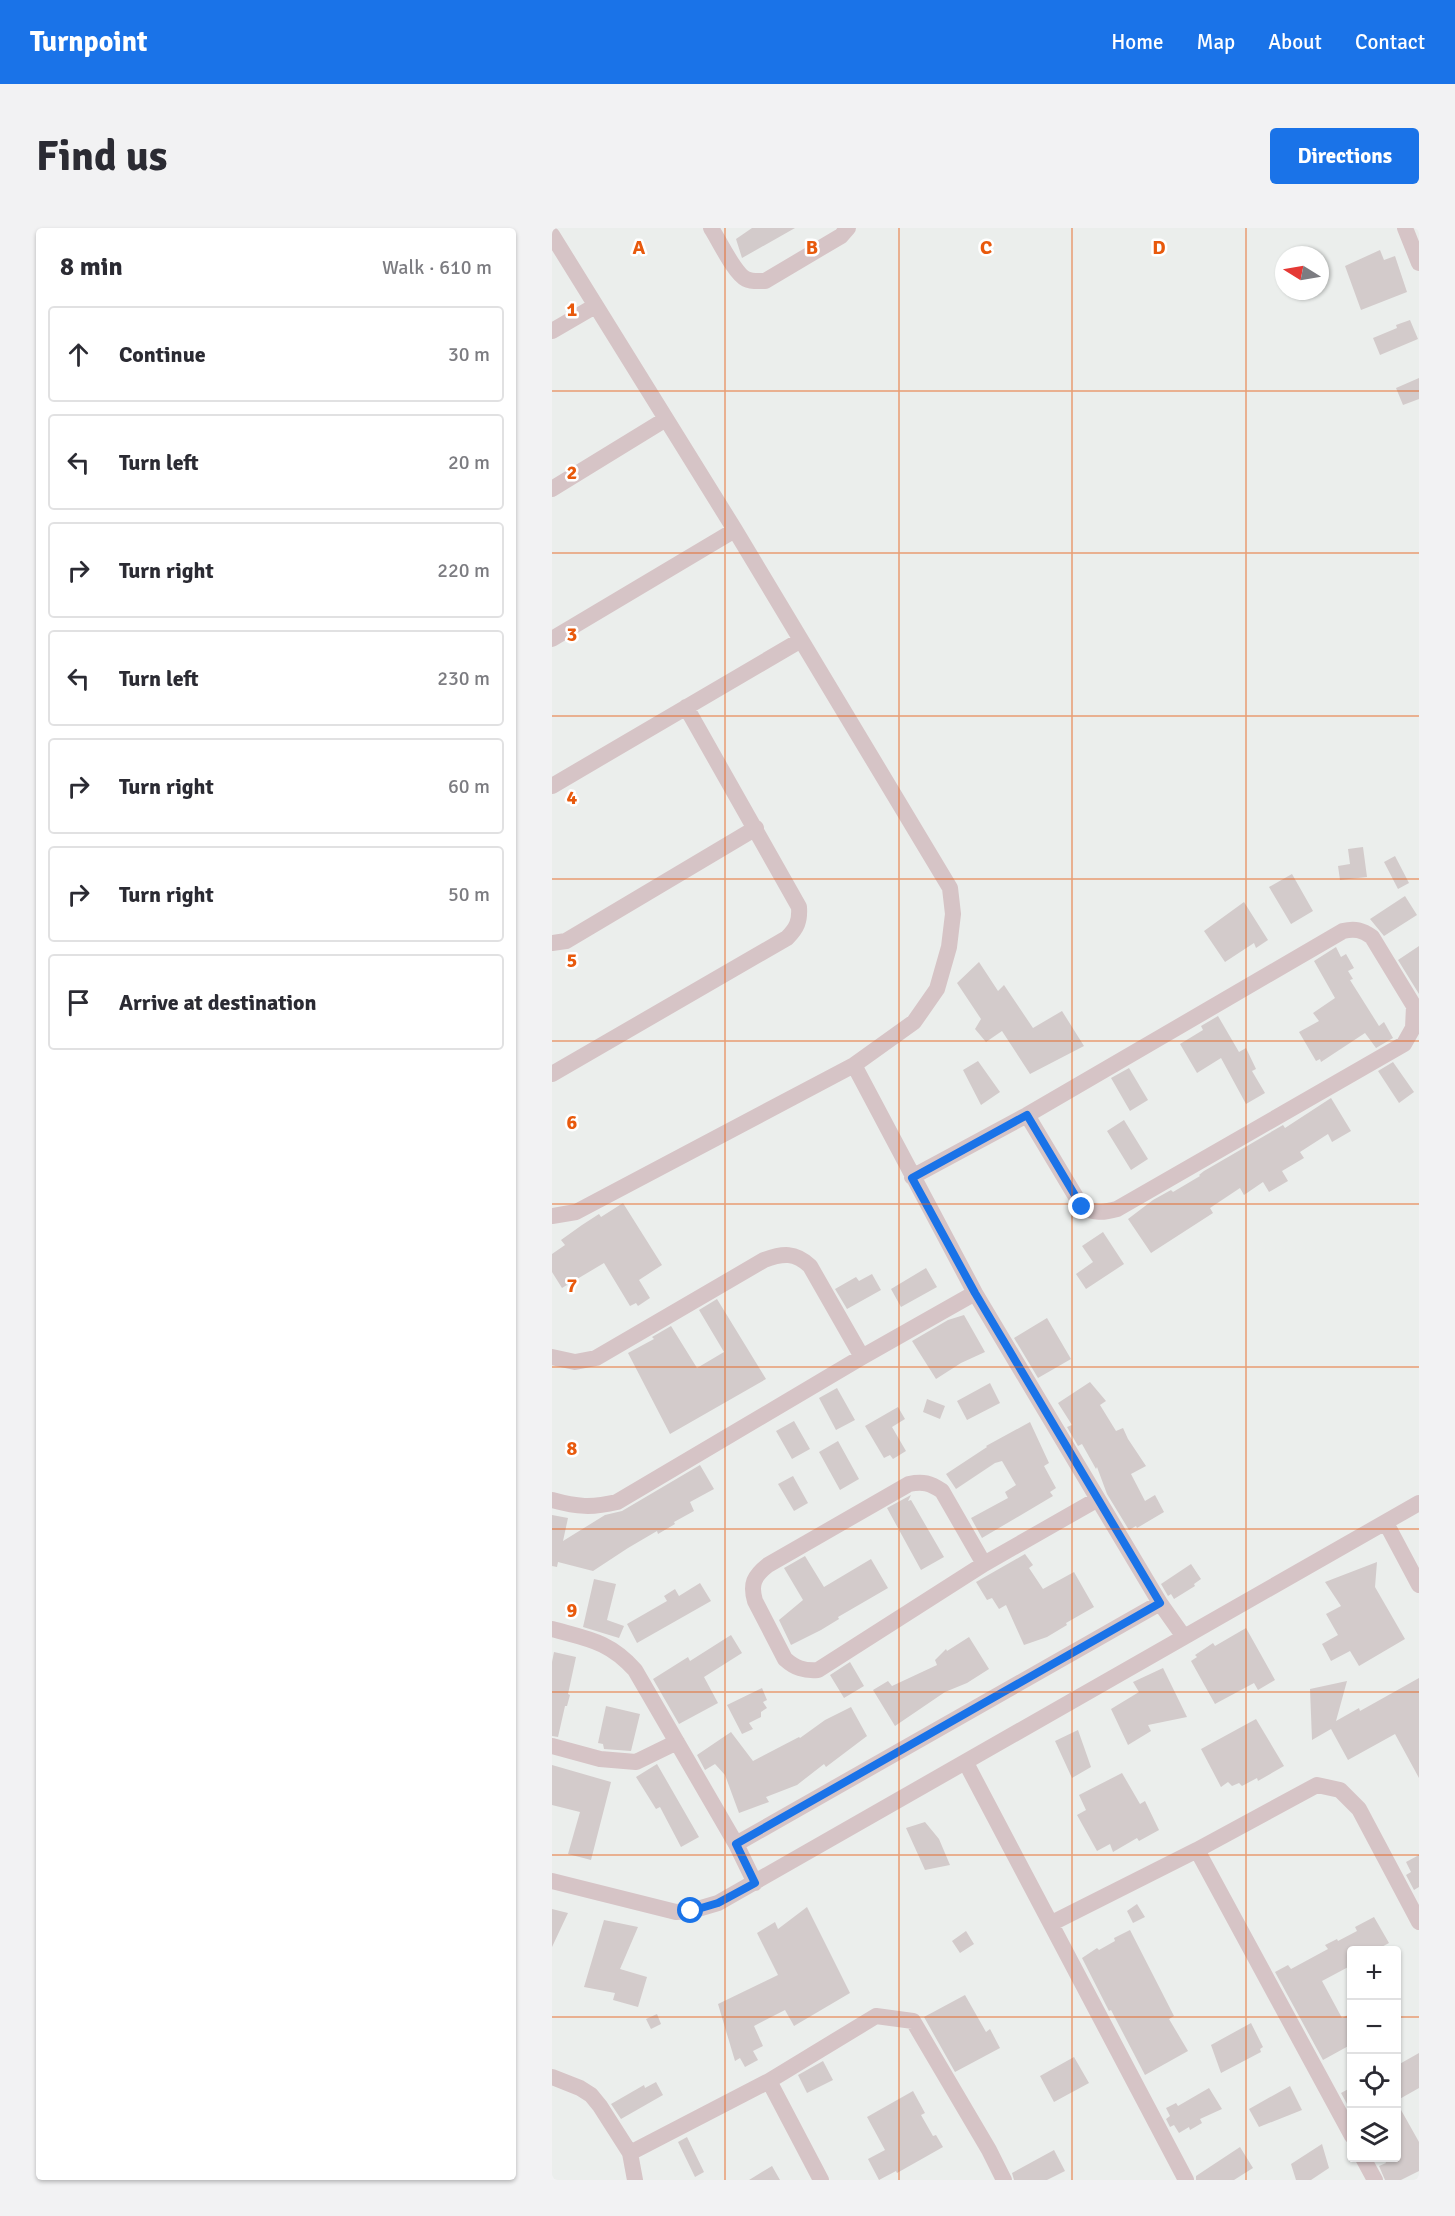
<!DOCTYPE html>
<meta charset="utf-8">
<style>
:root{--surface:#fff;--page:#f2f2f3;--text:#2b2b33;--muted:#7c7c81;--line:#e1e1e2;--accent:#1a73e8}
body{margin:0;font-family:Signika,sans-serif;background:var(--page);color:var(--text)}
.controls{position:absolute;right:18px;bottom:18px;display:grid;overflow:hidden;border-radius:6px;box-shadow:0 2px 4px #0004}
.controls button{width:54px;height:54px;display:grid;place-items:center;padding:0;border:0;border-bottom:2px solid var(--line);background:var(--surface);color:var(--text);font:30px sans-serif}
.compass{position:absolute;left:723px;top:18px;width:54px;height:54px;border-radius:50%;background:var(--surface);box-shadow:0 2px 4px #0004;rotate:281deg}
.stop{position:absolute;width:18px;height:18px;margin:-14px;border:4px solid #1a73e8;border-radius:50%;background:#fff}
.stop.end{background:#1a73e8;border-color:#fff;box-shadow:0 2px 6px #0008}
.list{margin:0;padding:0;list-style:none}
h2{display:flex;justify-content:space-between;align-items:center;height:78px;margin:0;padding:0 24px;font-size:26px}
h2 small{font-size:20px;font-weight:400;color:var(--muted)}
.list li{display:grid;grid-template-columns:39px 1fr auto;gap:18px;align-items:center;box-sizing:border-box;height:96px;margin:0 12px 12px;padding:0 12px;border:2px solid var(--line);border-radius:6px}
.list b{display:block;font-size:22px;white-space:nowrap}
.list em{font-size:20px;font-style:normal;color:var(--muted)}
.icon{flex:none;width:33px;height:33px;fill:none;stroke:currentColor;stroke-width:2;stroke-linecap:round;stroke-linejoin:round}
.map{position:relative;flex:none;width:867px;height:1952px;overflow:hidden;border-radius:6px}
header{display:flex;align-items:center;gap:36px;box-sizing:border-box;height:84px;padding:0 30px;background:var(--accent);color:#fff}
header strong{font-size:28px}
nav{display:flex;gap:33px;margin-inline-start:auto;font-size:21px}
.intro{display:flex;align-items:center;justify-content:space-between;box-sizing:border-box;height:144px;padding:0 36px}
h1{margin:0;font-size:42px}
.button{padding:15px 27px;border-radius:6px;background:var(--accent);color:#fff;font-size:21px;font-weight:700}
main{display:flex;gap:36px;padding:0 36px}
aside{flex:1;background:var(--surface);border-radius:6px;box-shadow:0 2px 4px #0004}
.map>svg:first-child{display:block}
.building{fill:#d3cbcb}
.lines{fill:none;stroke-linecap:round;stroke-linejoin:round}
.minor{stroke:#d6c4c6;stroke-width:16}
.route{stroke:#1a73e8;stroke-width:8}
.grid{fill:none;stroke:#e8590c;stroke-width:1.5;stroke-opacity:0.55}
.grid-label{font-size:20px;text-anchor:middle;font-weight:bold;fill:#e8590c;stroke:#fff;stroke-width:5;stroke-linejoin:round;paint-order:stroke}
</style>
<header>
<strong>Turnpoint</strong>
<nav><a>Home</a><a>Map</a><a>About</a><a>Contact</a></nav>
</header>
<div class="intro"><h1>Find us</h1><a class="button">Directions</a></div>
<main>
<aside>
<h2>8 min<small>Walk · 610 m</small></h2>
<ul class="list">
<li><svg class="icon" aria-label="ahead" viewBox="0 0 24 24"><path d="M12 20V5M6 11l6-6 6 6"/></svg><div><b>Continue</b></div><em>30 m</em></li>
<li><svg class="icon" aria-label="left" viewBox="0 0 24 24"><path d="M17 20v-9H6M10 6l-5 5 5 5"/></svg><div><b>Turn left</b></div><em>20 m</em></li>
<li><svg class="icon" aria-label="right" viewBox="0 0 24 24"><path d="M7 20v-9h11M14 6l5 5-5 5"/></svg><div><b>Turn right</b></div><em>220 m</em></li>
<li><svg class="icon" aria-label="left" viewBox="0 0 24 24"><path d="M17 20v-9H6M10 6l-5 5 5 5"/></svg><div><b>Turn left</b></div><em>230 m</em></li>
<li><svg class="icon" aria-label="right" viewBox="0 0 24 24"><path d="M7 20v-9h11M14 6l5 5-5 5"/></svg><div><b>Turn right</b></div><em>60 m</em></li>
<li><svg class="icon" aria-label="right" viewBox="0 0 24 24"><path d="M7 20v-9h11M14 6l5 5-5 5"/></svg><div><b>Turn right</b></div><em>50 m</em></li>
<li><svg class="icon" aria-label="arrive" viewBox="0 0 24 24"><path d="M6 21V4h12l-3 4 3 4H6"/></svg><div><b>Arrive at destination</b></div></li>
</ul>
</aside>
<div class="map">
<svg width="867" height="1952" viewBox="0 0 867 1952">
<rect width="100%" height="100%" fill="#ebeeec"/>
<path class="building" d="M200 0H243L190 30 184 11Z
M828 22 832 32 843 28 855 64 809 82 793 38Z
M858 92 866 111 828 127 821 110 845 100 844 97Z
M867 150V171L851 177 844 160Z
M811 619 815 649 788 652 786 638 798 636 796 621Z
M843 628 857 655 846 661 832 634Z
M740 646 761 683 739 696 717 659Z
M853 668 865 687 832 708 818 691Z
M692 674 716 712 704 720 702 715 673 734 652 703Z
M867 718V766L846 732Z
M784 719 789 729 794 726 802 740 796 743 801 751 798 752 827 798 832 794 841 810 824 820 813 805 769 834 768 831 764 833 747 804 767 793 761 785 783 770 762 733Z
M427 734 446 763 452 757 481 800 510 783 532 818 478 846 450 803 434 814 423 801 429 791 405 755Z
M666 788 687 824 694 820 704 841 700 843 713 865 694 876 669 830 645 845 628 816 651 802 649 798Z
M426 833 448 864 429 877 411 842Z
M841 834 862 864 847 875 826 843Z
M577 840 596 872 578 883 559 850Z
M779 870 799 903 780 914 776 906 748 924 752 930 730 943 736 953 717 964 711 954 692 967 688 960 658 980 661 985 599 1025 576 991 601 972 619 962 621 964 648 948 647 947 652 943 731 897 733 900Z
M572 892 596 931 579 942 555 903Z
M71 975 110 1037 87 1052 98 1070 86 1078 84 1075 78 1078 52 1035 10 1060 0 1044V1026L13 1017 9 1012 30 997 47 986 49 989Z
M551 1004 572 1036 534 1061 524 1046 541 1034 530 1018Z
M374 1040 385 1059 349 1079 339 1061Z
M320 1046 329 1062 295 1081 283 1061 304 1049 307 1053Z
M165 1071 214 1151 118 1206 76 1125 102 1111 100 1109 119 1098 145 1140 172 1124 147 1082Z
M412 1087 433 1124 409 1135 384 1151 360 1113 396 1092Z
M495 1090 519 1131 486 1150 462 1110Z
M538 1154 554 1173 548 1177 564 1203 571 1200 576 1211 594 1238 579 1246 593 1273 603 1267 612 1284 585 1300 584 1298 577 1302 555 1266 545 1239 544 1241 530 1216 526 1218 515 1199 520 1197 506 1175Z
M438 1155 448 1175 415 1192 405 1173Z
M285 1160 303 1192 284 1202 267 1170Z
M375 1171 393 1178 388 1191 371 1184Z
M346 1179 353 1191 340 1199 354 1223 341 1231 338 1227 332 1230 313 1198Z
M242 1193 258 1221 240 1231 224 1203Z
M478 1194 497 1235 492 1238 504 1260 498 1264 501 1268 430 1310 419 1290 456 1270 453 1264 464 1257 450 1233 443 1235 404 1261 394 1246 435 1219 434 1218Z
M286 1213 307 1251 288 1262 267 1224Z
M148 1237 162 1261 138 1274 142 1283 122 1294 123 1296 106 1306 105 1303 76 1320 41 1343 6 1334 5 1339 0 1338V1287L16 1290 11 1313 53 1287 70 1283Z
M241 1248 256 1275 242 1283 226 1256Z
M359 1267 356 1273 359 1272 392 1329 369 1342 335 1280Z
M473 1326 481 1337 477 1340 491 1361 522 1344 542 1379 514 1395 515 1397 495 1409 472 1417 454 1377 447 1381 440 1370 435 1372 424 1354Z
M253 1328 272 1359 319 1331 336 1360 286 1389 287 1391 269 1402 239 1417 227 1392 251 1372 232 1340Z
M825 1334 823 1359 853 1411 807 1438 798 1423 779 1433 770 1416 786 1407 774 1386 789 1378 773 1354Z
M639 1336 649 1351 642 1356 643 1358 622 1371 619 1366 616 1368 609 1356Z
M42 1351 64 1356 55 1392 72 1398 67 1410 31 1399Z
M148 1355 159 1373 85 1415 75 1396 115 1373 112 1368 123 1361 127 1368Z
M694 1400 723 1452 706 1462 702 1455 663 1476 639 1433 645 1429 643 1427 661 1415 663 1418Z
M179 1407 190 1425 152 1449 166 1475 127 1496 101 1451 136 1429 138 1433Z
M417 1409 437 1441 415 1455 393 1464 343 1498 321 1462 336 1453 340 1458 385 1437 383 1432 394 1421 395 1423Z
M2 1424 24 1429 16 1466 18 1467 15 1478H13L6 1509 0 1508V1434Z
M298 1434 312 1458 292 1470 278 1447Z
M611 1440 635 1489 596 1497 599 1503 576 1517 559 1481 587 1464 581 1454Z
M867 1450V1550L843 1506 796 1532 779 1501 760 1512 758 1461 795 1453 784 1493 807 1480 808 1483Z
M210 1460 215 1472 211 1474 215 1480 209 1484V1489L197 1495 201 1501 190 1506 175 1477Z
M54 1478 88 1486 79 1523 52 1521 51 1516 46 1515Z
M299 1479 315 1508 274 1539 272 1536 245 1557 214 1569 217 1574 187 1585 173 1547 163 1536 153 1542 145 1527 179 1504 201 1533 247 1509 248 1510 273 1492Z
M704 1491 732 1538 706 1553 705 1550 690 1558 687 1555 680 1558 676 1554 669 1559 649 1521Z
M526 1502 539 1539 520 1550 503 1513Z
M105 1536 147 1609 129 1619 108 1579 104 1581 84 1549Z
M0 1537 59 1554 39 1632 16 1626 28 1584 0 1577Z
M570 1545 588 1576 593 1573 607 1602 587 1613 585 1610 561 1624 558 1616 545 1623 525 1587 534 1582 527 1567Z
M373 1594 387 1611 398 1637 373 1642 354 1600Z
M867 1627V1659L862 1662 854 1647 859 1644 854 1634Z
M585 1676 593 1689 581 1695 575 1683Z
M255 1679 298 1765 242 1798 233 1782 202 1798 211 1818 201 1823 206 1832 193 1839 188 1830 183 1833 166 1776 226 1747 205 1705 223 1694 226 1701Z
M0 1681 16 1685 0 1719Z
M822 1689 837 1715 824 1722H800V1737L770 1753 790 1790 800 1785V1816L771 1832 723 1744 736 1737 739 1741 776 1721 773 1717 785 1711 786 1713 805 1703 803 1699Z
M52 1692 86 1699 68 1741 95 1749 86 1779 61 1772 63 1765 32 1759Z
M578 1702 622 1788 617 1791 636 1823 593 1847 559 1782 557 1783 530 1730 545 1720 547 1722 563 1713 562 1710Z
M414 1703 422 1716 408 1725 400 1713Z
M413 1767 434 1804 438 1801 448 1820 403 1844 372 1789Z
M105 1786 109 1796 99 1801 94 1791Z
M699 1795 711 1819 708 1821 709 1824 669 1845 659 1817Z
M867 1825V1860L844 1873V1838Z
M522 1829 537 1855 502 1874 488 1848Z
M271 1833 281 1852 255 1865 246 1847Z
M104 1854 111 1867 69 1891 59 1876 92 1857 93 1860Z
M738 1858 750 1882 707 1899 697 1881Z
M800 1859V1885L789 1865Z
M657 1860 670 1881 648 1891 650 1895 638 1902 637 1899 627 1905 622 1897 618 1899 614 1891 618 1888 614 1880 624 1875 626 1878Z
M361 1863 373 1885 369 1887 381 1908 384 1907 391 1919 345 1945 344 1943 327 1952 316 1931 333 1922 315 1889Z
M844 1873 867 1914V1943L849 1952H833L827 1938 834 1935 831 1929H844Z
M135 1909 152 1944 143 1949 126 1914Z
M770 1916 777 1940 759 1952H744L739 1936Z
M688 1919 701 1940 682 1952H644V1948Z
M502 1922 513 1943 495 1952H462L460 1945Z
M220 1938 228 1952H197Z"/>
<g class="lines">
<path class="minor" d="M159 0C167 12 182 45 194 51 200 54 206 53 213 53L289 8 296 0
M853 0 867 35
M0 7 183 302 398 660 401 686 397 719 385 761 362 794 302 837 423 1065 608 1375 632 1409
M0 103 43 78
M0 261 114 191
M0 411 183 302
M0 558 249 412
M0 715 14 713 204 600
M0 846 235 710C245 700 248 693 247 679L134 479
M360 949 475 887 791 703C803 700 810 702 820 709L862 778 861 800 852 816 565 981C551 985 542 985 530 979L475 887
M0 988 24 984 302 837
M0 1129 23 1134 44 1130 212 1032C231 1025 243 1024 258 1038L310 1129
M0 1272C25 1279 40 1280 65 1274L310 1129 423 1065
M834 1295 867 1357
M432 1336 390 1263C378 1255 371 1253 357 1256L216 1337C202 1348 198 1356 203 1373L233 1431C243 1440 252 1443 266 1442L432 1336 546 1271
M0 1401C36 1411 57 1413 83 1442L184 1616 203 1655
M0 1518 48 1531 84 1534 125 1514
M414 1535 634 1952
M184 1616 608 1375
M645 1622 800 1908
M0 1653 124 1684 139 1683 166 1675 867 1275
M500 1695 645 1622 765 1557 788 1562 807 1581 867 1694
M0 1849 28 1860 39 1867 48 1878 78 1925 83 1952
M217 1853 269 1952
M78 1925 217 1853 324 1788 361 1793 437 1922 452 1952
M811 1930 823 1952"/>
</g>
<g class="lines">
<path class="route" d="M139 1683 166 1675 203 1655 184 1616 608 1375 423 1065 360 950 475 887 530 979"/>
</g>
<path class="grid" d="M173 0V1952M347 0V1952M520 0V1952M694 0V1952M0 163H867M0 325H867M0 488H867M0 651H867M0 813H867M0 976H867M0 1139H867M0 1301H867M0 1464H867M0 1627H867M0 1789H800M844 1789H867"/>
<g class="grid-label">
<text x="87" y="26">A</text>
<text x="260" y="26">B</text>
<text x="434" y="26">C</text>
<text x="607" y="26">D</text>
<text x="20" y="88">1</text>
<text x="20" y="251">2</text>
<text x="20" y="413">3</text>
<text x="20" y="576">4</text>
<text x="20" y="739">5</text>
<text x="20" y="901">6</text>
<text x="20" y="1064">7</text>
<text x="20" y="1227">8</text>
<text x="20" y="1389">9</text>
</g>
</svg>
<div class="controls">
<button>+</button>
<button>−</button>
<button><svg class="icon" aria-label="locate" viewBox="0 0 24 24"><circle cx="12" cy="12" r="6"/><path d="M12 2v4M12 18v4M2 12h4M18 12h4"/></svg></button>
<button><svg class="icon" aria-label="layers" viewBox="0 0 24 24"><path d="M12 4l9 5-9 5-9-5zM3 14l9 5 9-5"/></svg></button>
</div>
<svg class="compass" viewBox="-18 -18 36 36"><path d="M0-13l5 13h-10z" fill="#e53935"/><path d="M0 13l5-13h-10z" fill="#7c7c81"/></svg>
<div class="stop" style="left:139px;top:1683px"></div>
<div class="stop end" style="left:530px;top:979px"></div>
</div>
</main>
